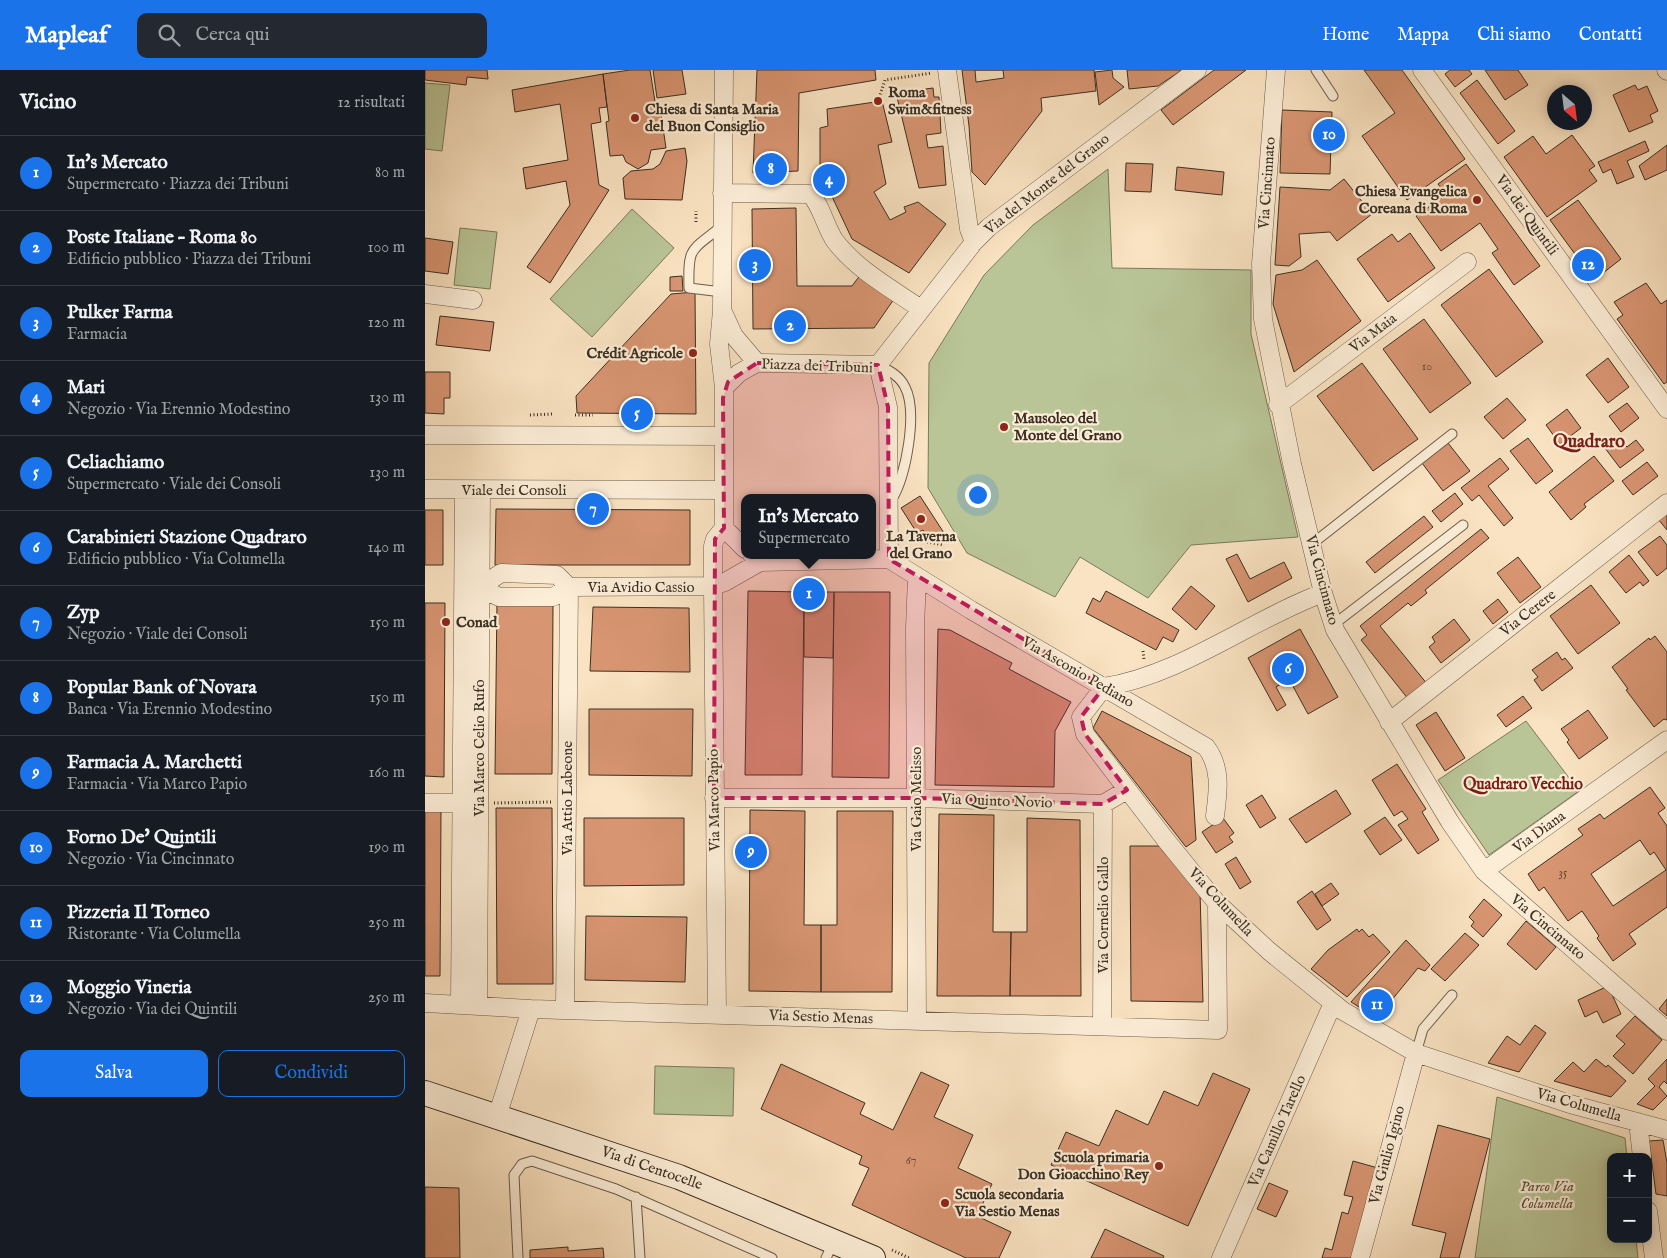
<!DOCTYPE html>
<html lang="it">
<meta charset="utf-8">
<style>
:root{--surface:#171b24;--page:#242831;--text:#f1f3f6;--muted:#9ea1a6;--line:#363941;--accent:#1a73e8}
body{margin:0;font-family:"IM FELL English",serif;background:var(--page);color:var(--text)}
.controls{position:absolute;right:15px;bottom:15px;display:grid;overflow:hidden;border-radius:10px;box-shadow:0 2px 12px #0003}
.controls button{width:45px;height:45px;display:grid;place-items:center;padding:0;border:0;border-bottom:1px solid var(--line);background:var(--surface);color:var(--text);font:25px sans-serif}
.compass{position:absolute;left:1122px;top:15px;width:45px;height:45px;border-radius:50%;background:var(--surface);box-shadow:0 2px 12px #0003;rotate:152deg}
.you{position:absolute;left:552px;top:424px;width:18px;height:18px;margin:-12px;border:4px solid #fff;border-radius:50%;background:#1a73e8;box-shadow:0 0 0 8px #1a73e833}
.badge{display:grid;place-items:center;width:32px;height:32px;border-radius:50%;background:var(--accent);color:#fff;font-size:16px;font-weight:700}
.pin{position:absolute;translate:-50% -50%;border:2px solid #fff;box-shadow:0 1px 5px #0006}
.popup{position:absolute;left:316px;top:424px;width:135px;height:65px;box-sizing:border-box;display:grid;place-content:center;border-radius:10px;background:var(--surface);filter:drop-shadow(0 1px 4px #0005);font-size:16px;white-space:nowrap;color:var(--muted)}
.popup b{font-size:19px;color:var(--text)}
.popup::after{content:'';position:absolute;left:50%;top:100%;margin-left:-10px;border:10px solid transparent;border-top-color:var(--surface)}
.list{margin:0;padding:0;list-style:none}
h2{display:flex;justify-content:space-between;align-items:center;height:65px;margin:0;padding:0 20px;font-size:21px}
h2 small{font-size:16px;font-weight:400;color:var(--muted)}
.list li{display:grid;grid-template-columns:32px 1fr auto;gap:15px;align-items:center;box-sizing:border-box;height:75px;padding:0 20px;border-top:1px solid var(--line)}
.list b{display:block;font-size:19px;white-space:nowrap}
.list p{margin:0;font-size:16px;white-space:nowrap;color:var(--muted)}
.list em{font-size:16px;font-style:normal;color:var(--muted)}
.actions{display:flex;gap:10px;padding:15px 20px}
.actions a{flex:1;padding:11px 0;border:1px solid var(--accent);border-radius:10px;text-align:center;font-size:18px;color:var(--accent)}
.actions .main{background:var(--accent);color:#fff}
.icon{flex:none;width:28px;height:28px;fill:none;stroke:currentColor;stroke-width:2;stroke-linecap:round;stroke-linejoin:round}
.map{position:relative;flex:none;width:1242px;height:1188px;overflow:hidden}
header{display:flex;align-items:center;gap:30px;box-sizing:border-box;height:70px;padding:0 25px;background:var(--accent);color:#fff}
header strong{font-size:24px}
nav{display:flex;gap:28px;margin-inline-start:auto;font-size:18px}
.search{width:350px;height:45px;background:var(--page);display:flex;align-items:center;gap:12px;box-sizing:border-box;padding:0 18px;border-radius:10px;color:var(--muted);font-size:19px}
main{display:flex}
aside{flex:1;background:var(--surface)}
.map>svg:first-child{display:block}
.green{fill:#b9c597;stroke:#7a7a5d}
.building{fill:#d89572;stroke:#3a3023;fill-rule:evenodd}
.lines{fill:none;stroke-linecap:round;stroke-linejoin:round}
.lane-casing{stroke:#6a5d4b;stroke-width:11}
.street-casing{stroke:#6a5d4b;stroke-width:19}
.secondary-casing{stroke:#3a3023;stroke-width:26}
.path{stroke:#3a3023;stroke-width:3;stroke-dasharray:1 2.5;stroke-linecap:butt}
.lane{stroke:#fcedd7;stroke-width:9}
.street{stroke:#fcedd7;stroke-width:18}
.secondary{stroke:#fcedd7;stroke-width:24}
.marked{fill:#c2185b;fill-opacity:0.2;stroke:#c2185b;stroke-width:4;stroke-dasharray:10 6;stroke-linejoin:round}
.poi-dot{fill:#8f2418;stroke:#fcedd7;stroke-width:2}
.labels{text-anchor:middle;dominant-baseline:central;stroke-width:4.5;stroke-linejoin:round;paint-order:stroke}
.number-label{font-size:12px;fill:#624937}
.poi-label{font-size:15px;font-weight:bold;fill:#3a3023;stroke:#fcedd7;text-anchor:start}
.street-label{font-size:15px;fill:#3a3023;stroke:#fcedd7}
.park-label{font-size:15px;font-style:italic;fill:#534e3a;stroke:#fcedd7}
.neighbourhood-label{font-size:16px;font-weight:bold;fill:#7a1f14;stroke:#fcedd7}
.quarter-label{font-size:18px;font-weight:bold;fill:#7a1f14;stroke:#fcedd7}
</style>
<header>
<strong>Mapleaf</strong>
<div class="search"><svg class="icon" aria-label="search" viewBox="0 0 24 24"><circle cx="10" cy="10" r="6"/><path d="M15 15l6 6"/></svg>Cerca qui</div>
<nav><a>Home</a><a>Mappa</a><a>Chi siamo</a><a>Contatti</a></nav>
</header>
<main>
<aside>
<h2>Vicino<small>12 risultati</small></h2>
<ul class="list">
<li><span class="badge">1</span><div><b>In's Mercato</b><p>Supermercato · Piazza dei Tribuni</p></div><em>80 m</em></li>
<li><span class="badge">2</span><div><b>Poste Italiane – Roma 80</b><p>Edificio pubblico · Piazza dei Tribuni</p></div><em>100 m</em></li>
<li><span class="badge">3</span><div><b>Pulker Farma</b><p>Farmacia</p></div><em>120 m</em></li>
<li><span class="badge">4</span><div><b>Mari</b><p>Negozio · Via Erennio Modestino</p></div><em>130 m</em></li>
<li><span class="badge">5</span><div><b>Celiachiamo</b><p>Supermercato · Viale dei Consoli</p></div><em>130 m</em></li>
<li><span class="badge">6</span><div><b>Carabinieri Stazione Quadraro</b><p>Edificio pubblico · Via Columella</p></div><em>140 m</em></li>
<li><span class="badge">7</span><div><b>Zyp</b><p>Negozio · Viale dei Consoli</p></div><em>150 m</em></li>
<li><span class="badge">8</span><div><b>Popular Bank of Novara</b><p>Banca · Via Erennio Modestino</p></div><em>150 m</em></li>
<li><span class="badge">9</span><div><b>Farmacia A. Marchetti</b><p>Farmacia · Via Marco Papio</p></div><em>160 m</em></li>
<li><span class="badge">10</span><div><b>Forno De' Quintili</b><p>Negozio · Via Cincinnato</p></div><em>190 m</em></li>
<li><span class="badge">11</span><div><b>Pizzeria Il Torneo</b><p>Ristorante · Via Columella</p></div><em>250 m</em></li>
<li><span class="badge">12</span><div><b>Moggio Vineria</b><p>Negozio · Via dei Quintili</p></div><em>250 m</em></li>
</ul>
<div class="actions"><a class="main">Salva</a><a>Condividi</a></div>
</aside>
<div class="map">
<svg width="1242" height="1188" viewBox="0 0 1242 1188">
<rect width="100%" height="100%" fill="#fae3c2"/>
<filter id="stains"><feTurbulence type="fractalNoise" baseFrequency=".004" numOctaves="4"/><feColorMatrix values="0 0 0 0 .2 0 0 0 0 .09 0 0 0 0 .02 0 0 0 .5 -.17"/></filter>
<radialGradient id="worn" r=".72"><stop offset=".6" stop-color="#630" stop-opacity="0"/><stop offset="1" stop-color="#630" stop-opacity=".3"/></radialGradient>
<path class="green" d="M0 13 25 15 17 81 0 79Z
M683 99 687 198 826 200V264L873 467 766 475 723 528 655 487 630 527 542 483 503 418 504 293 559 205 608 155Z
M207 139 249 178 167 267 125 229Z
M35 158 72 162 65 219 29 215Z
M1101 651 1154 721 1064 785 1013 710Z
M230 996 309 998 308 1046 229 1044Z
M1072 1027 1200 1068 1202 1087H1186V1169H1211L1213 1188H1050Z"/>
<path class="building" d="M0 0H62L63 9 42 7 41 15 0 10Z
M205 0H225L232 44H236L241 78 226 80 223 93 213 99 201 92 198 85 185 86 181 52 184 51 178 4Z
M228 0H257L261 24 232 28Z
M332 0H450L451 10 374 23 373 101 328 103Z
M537 0H669L671 21 616 28 617 41 560 115 547 102 544 56Z
M550 0H578L579 8 551 12Z
M687 0 688 8 699 17 674 35 670 2Z
M702 0H757L733 16 704 19Z
M789 0H821L748 55 736 40Z
M939 0H977L1040 89 982 130 937 66 970 43Z
M1025 0H1044L1047 4 1030 17 1020 4Z
M1060 0H1093L1103 15 1080 30Z
M178 4 182 37 174 38 176 52 166 54 174 115 184 120 125 213 102 197 145 135 141 111 101 119 98 98 143 90 135 34 90 42 87 20Z
M1052 10 1090 61 1073 74 1035 23Z
M1210 15 1213 20 1222 16 1233 41 1225 45 1228 52 1204 62 1188 25Z
M508 18 509 27H514L516 63 501 65 503 78 518 76 521 115 494 118 471 23Z
M457 31 467 72 453 75 461 114 449 122 465 150 481 142 479 137 493 132 521 154 484 203 427 169 395 101V58L403 56 402 39Z
M857 40 907 42 905 104 855 103Z
M1147 65 1170 96 1164 100 1172 111 1122 147 1079 87 1108 66 1121 84Z
M1220 71 1224 81 1202 91 1209 107 1192 114 1186 99 1178 103 1173 92Z
M1242 75V100L1220 110 1214 96Z
M260 78 262 91 257 130 200 129 198 108 206 101 228 99 235 94 241 81Z
M701 93 728 94 726 122 700 121Z
M1041 94 1115 196 1089 215 1067 183 1073 179 1055 153 1016 181 991 146 1021 125 1013 114Z
M752 97 799 102 797 125 750 120Z
M919 109 947 144 912 171 905 162 874 164 876 187 864 196 850 195 855 117 905 120Z
M1153 130 1196 189 1169 210 1125 150Z
M371 138 372 216H427L436 204 469 229 449 258 328 259 327 139Z
M985 163 1010 198 963 232 932 189 967 164 973 172Z
M0 168 28 172 23 204 0 201Z
M892 190 936 251 869 302 848 234 851 205 877 200Z
M1064 199 1118 272 1071 307 1016 235Z
M257 206 258 221H245V207Z
M1221 213 1236 234 1242 230V312L1239 314 1192 249 1198 245 1189 232Z
M270 222 271 344 152 343 151 326 246 224Z
M15 246 69 252 65 281 11 275Z
M999 249 1046 313 1005 343 958 279Z
M1183 288 1204 317 1183 333 1161 305Z
M937 293 993 369 948 401 892 326Z
M0 302H25V328H19V344L0 343Z
M1082 328 1101 350 1078 369 1059 347Z
M1202 333 1214 348 1196 362 1184 346Z
M1142 339 1156 358 1135 374 1121 355Z
M1194 367 1202 377 1211 370 1219 380 1195 398 1180 378Z
M1103 368 1128 401 1111 414 1085 381Z
M1023 373 1045 401 1018 421 997 393Z
M1169 386 1189 411 1159 434 1161 437 1146 450 1124 422Z
M1075 388 1084 399 1063 416 1088 448 1079 456 1054 425 1047 431 1036 418Z
M1222 392 1233 406 1208 425 1197 411Z
M1030 423 1038 434 1016 452 1007 441Z
M495 426 519 463 505 471 498 460 492 463 476 438Z
M71 439 265 440V495H70Z
M0 440H18V495H0Z
M1242 442V460L1233 449Z
M999 446 1008 457 950 503 941 492Z
M1056 459 1064 468 1000 520 1002 523 986 536 983 533 955 556 1003 615 984 630 936 570 942 565 935 556Z
M1235 466 1242 475V498L1232 506 1213 482Z
M812 484 825 509 859 492 867 508 823 532 801 489Z
M1204 485 1224 511 1218 516 1215 512 1201 523 1184 502Z
M1093 487 1116 517 1095 533 1072 503Z
M1166 515 1195 553 1153 584 1125 546Z
M766 516 790 536 771 560 747 539Z
M323 521 379 522 377 705H320Z
M681 521 754 560 748 572 738 567 731 580 661 543 668 528 675 532Z
M379 522H409L408 588 379 587Z
M409 522H465L464 708 407 707Z
M1073 529 1083 542 1068 554 1058 541Z
M72 530H128L127 704H70Z
M0 533H20L19 707 0 706Z
M168 537 264 538 265 602 165 601Z
M1029 549 1045 570 1016 593 1004 577 1010 572 1007 567Z
M513 559 525 560 587 593 584 599 646 632 630 661 629 717 510 715Z
M875 559 913 627 883 644 864 609 851 617 861 635 852 641 823 588Z
M1230 566 1242 582V650L1239 649 1229 657 1201 620 1203 619 1187 597 1224 568 1225 570Z
M1132 582 1137 590 1140 588 1148 598 1117 621 1109 610 1113 607 1107 600Z
M1098 626 1107 638 1081 657 1072 645Z
M164 639H268L267 706 164 705Z
M1163 640 1183 668 1154 689 1142 672 1144 670 1136 659Z
M677 641 766 687 771 770 761 777 668 658Z
M1011 642 1040 688 1020 701 991 655Z
M972 694 1001 739 997 742 1014 770 993 784 973 755 983 749 977 741 969 746 947 710Z
M1225 717 1240 738 1233 743 1242 756V837L1204 864 1211 874 1188 891 1172 868 1174 866 1157 841 1143 851 1119 817 1114 821 1103 804 1158 765 1153 759 1175 744 1179 749ZM1215 770 1225 785 1229 782 1241 800 1188 836 1166 804Z
M911 720 926 744 881 773 864 749Z
M837 725 851 748 835 758 821 735Z
M71 738H127L128 914H72Z
M0 740H16L15 906H0Z
M325 740 380 741 379 855H396V922L324 921Z
M412 741H468L467 922H396V855H412Z
M514 744 569 745 568 862H586L585 926H512Z
M960 747 977 770 955 785 939 761Z
M159 748H259V815L159 816Z
M602 748 655 750 656 926H585L586 862H602Z
M798 748 809 763 804 767 808 772 791 783 777 762Z
M705 776H736L737 780 775 821 778 932 706 931Z
M811 787 826 812 815 819 800 794Z
M906 813 914 824 897 836 890 824Z
M887 821 906 850 892 860 872 832Z
M1059 829 1077 845 1058 867 1046 856 1049 852 1044 847Z
M161 846 262 847 260 912 160 910Z
M1101 851 1131 877 1111 900 1082 874Z
M932 859 934 862 937 859 944 867 948 864 965 882 922 927 886 899 903 880Z
M1040 863 1054 875 1020 911 1006 899Z
M981 870 1005 895 1000 901 993 898 952 948 926 932Z
M1183 916 1196 944 1178 953 1172 941 1160 947 1153 930Z
M1242 929V946L1234 939Z
M1210 946 1237 970 1208 1004 1188 986 1200 974 1191 966Z
M1110 955 1121 963 1094 1002 1063 993 1082 966 1095 975Z
M1171 989 1181 997 1183 995 1201 1011 1186 1027 1129 1011 1148 992 1159 1002Z
M1242 989V1014L1239 1011 1234 1017 1242 1026 1228 1040 1212 1034 1230 1016 1223 1009Z
M356 994 440 1033 435 1044 468 1060 496 1002 524 1015 509 1047 548 1065 533 1098 567 1114 552 1146 586 1162 574 1188H541L427 1135 444 1098 434 1094 437 1086 336 1039Z
M788 1003 825 1019 763 1156 626 1095 641 1062 674 1076 691 1040 723 1055 739 1021 773 1036Z
M1013 1055 1065 1069 1034 1188H1015L1021 1163 987 1155Z
M1238 1070 1242 1093V1126L1231 1124 1224 1071Z
M928 1091 953 1098 928 1188H897L900 1178 907 1180 917 1142 923 1144 928 1127 919 1125Z
M844 1113 863 1121 851 1147 832 1139Z
M0 1117 34 1118 35 1188H0Z
M680 1159 739 1186 738 1188H666Z
M143 1177V1181L178 1178 179 1188H105V1180Z"/>
<g class="lines">
<defs>
<path id="lane" d="M891 0 908 26
M297 222 264 218C263 176 265 182 297 156
M453 295C464 300 475 306 480 317 493 342 481 406 467 429
M887 474 1027 364
M908 555 1038 455
M991 983 998 959 1027 925
M211 1127 215 1188
M93 1188 89 1105 97 1094 107 1091 191 1119 347 1188
M401 1188 408 1173"/>
<path id="street" d="M299 0 297 240 294 274 299 318V458L320 479
M522 0 544 159 549 172
M851 0 836 194 838 249 867 394 898 523 910 560 1025 752 1059 801 1242 961
M997 0 1242 339
M1241 0 1242 1
M297 123 385 124C397 136 400 157 410 171 432 200 467 219 496 239
M0 224 48 230
M297 240 309 266 332 293
M453 295 549 172 564 157 772 0
M453 295 463 337 464 489
M299 318 314 303 332 293 453 295
M853 335 1042 192
M0 365 298 366
M0 419 298 420
M299 458 290 469 288 476V516L300 512 335 492
M327 485 335 492 464 489
M464 489 546 540 781 677C797 698 793 722 790 746
M55 517 76 503 132 505 144 517 288 516 292 943
M45 518 55 517 74 527H128L144 517
M898 523C825 550 756 605 679 617L656 647 660 664 740 769 792 833 844 881 918 941 991 983 1145 1034 1242 1060
M964 652 1242 433
M289 728H492L678 734 702 720
M0 733H48
M1059 801 1242 670
M0 933 106 939 793 960 792 833
M35 934 39 420
M53 935 56 420
M140 939 144 517
M492 951 490 558 492 507
M677 956 678 734
M72 1047 106 939
M1213 1052 1217 1087
M1223 1141 1229 1188
M796 1188 908 933
M935 1188 991 983"/>
<path id="secondary" d="M0 1023 254 1107 448 1188"/>
</defs>
<use href="#lane" class="lane-casing"/>
<use href="#street" class="street-casing"/>
<use href="#secondary" class="secondary-casing"/>
<path class="path" d="M453 31 460 10 507 3
M271 152V141
M105 345 128 344
M150 345H168
M502 472 519 475
M718 581 719 590
M69 733 126 732
M467 1180 484 1188"/>
<use href="#lane" class="lane"/>
<use href="#street" class="street"/>
<use href="#secondary" class="secondary"/>
</g>
<path class="marked" d="M332 293 453 295 463 337 464 489 679 617 656 647 660 664 702 720 678 734 492 728H289L290 469 299 458 298 328 303 312Z"/>
<g class="poi-dot">
<circle cx="453" cy="31" r="5"/>
<circle cx="210" cy="48" r="5"/>
<circle cx="1052" cy="130" r="5"/>
<circle cx="268" cy="283" r="5"/>
<circle cx="579" cy="357" r="5"/>
<circle cx="496" cy="449" r="5"/>
<circle cx="21" cy="552" r="5"/>
<circle cx="734" cy="1096" r="5"/>
<circle cx="520" cy="1133" r="5"/>
</g>
<g class="labels">
<g class="number-label">
<text x="1002" y="296">10</text>
<text x="1138" y="802">35</text>
<text x="486" y="1090">67</text>
</g>
<g class="poi-label">
<text x="463" y="22">Roma<tspan x="463" dy="17">Swim&amp;fitness</tspan></text>
<text x="220" y="39">Chiesa di Santa Maria<tspan x="220" dy="17">del Buon Consiglio</tspan></text>
<text x="1042" y="121" text-anchor="end">Chiesa Evangelica<tspan x="1042" dy="17">Coreana di Roma</tspan></text>
<text x="258" y="283" text-anchor="end">Crédit Agricole</text>
<text x="589" y="348">Mausoleo del<tspan x="589" dy="17">Monte del Grano</tspan></text>
<text x="496" y="466" text-anchor="middle">La Taverna<tspan x="496" dy="17">del Grano</tspan></text>
<text x="31" y="552">Conad</text>
<text x="724" y="1087" text-anchor="end">Scuola primaria<tspan x="724" dy="17">Don Gioacchino Rey</tspan></text>
<text x="530" y="1124">Scuola secondaria<tspan x="530" dy="17">Via Sestio Menas</tspan></text>
</g>
<g class="street-label">
<text transform="translate(842 113) rotate(-86)">Via Cincinnato</text>
<text transform="translate(622 114) rotate(-38)">Via del Monte del Grano</text>
<text transform="translate(1102 145) rotate(54)">Via dei Quintili</text>
<text transform="translate(948 263) rotate(-37)">Via Maia</text>
<text transform="translate(392 296) rotate(2)">Piazza dei Tribuni</text>
<text x="89" y="420">Viale dei Consoli</text>
<text transform="translate(897 510) rotate(75)">Via Cincinnato</text>
<text x="216" y="517">Via Avidio Cassio</text>
<text transform="translate(1103 543) rotate(-38)">Via Cerere</text>
<text transform="translate(653 602) rotate(30)">Via Asconio Pediano</text>
<text transform="translate(54 678) rotate(-90)">Via Marco Celio Rufo</text>
<text transform="translate(142 728) rotate(-90)">Via Attio Labeone</text>
<text transform="translate(491 729) rotate(-90)">Via Gaio Melisso</text>
<text transform="translate(289 730) rotate(-91)">Via Marco Papio</text>
<text transform="translate(572 731) rotate(2)">Via Quinto Novio</text>
<text transform="translate(1114 762) rotate(-36)">Via Diana</text>
<text transform="translate(796 832) rotate(47)">Via Columella</text>
<text transform="translate(678 845) rotate(-90)">Via Cornelio Gallo</text>
<text transform="translate(1123 857) rotate(40)">Via Cincinnato</text>
<text transform="translate(396 947) rotate(2)">Via Sestio Menas</text>
<text transform="translate(1154 1035) rotate(16)">Via Columella</text>
<text transform="translate(852 1061) rotate(-66)">Via Camillo Tarello</text>
<text transform="translate(962 1085) rotate(-75)">Via Giulio Igino</text>
<text transform="translate(227 1098) rotate(19)">Via di Centocelle</text>
</g>
<g class="park-label">
<text x="1122" y="1116">Parco Via<tspan x="1122" dy="17">Columella</tspan></text>
</g>
<g class="neighbourhood-label">
<text x="1098" y="715">Quadraro Vecchio</text>
</g>
<g class="quarter-label">
<text x="1164" y="372">Quadraro</text>
</g>
</g>
<rect width="100%" height="100%" filter="url(#stains)"/>
<rect width="100%" height="100%" fill="url(#worn)"/>
</svg>
<div class="controls">
<button>+</button>
<button>−</button>
</div>
<svg class="compass" viewBox="-18 -18 36 36"><path d="M0-13l5 13h-10z" fill="#e53935"/><path d="M0 13l5-13h-10z" fill="#9ea1a6"/></svg>
<div class="you"></div>
<div class="pin badge" style="left:384px;top:524px">1</div>
<div class="popup"><b>In's Mercato</b>Supermercato</div>
<div class="pin badge" style="left:365px;top:256px">2</div>
<div class="pin badge" style="left:330px;top:195px">3</div>
<div class="pin badge" style="left:404px;top:110px">4</div>
<div class="pin badge" style="left:212px;top:344px">5</div>
<div class="pin badge" style="left:863px;top:599px">6</div>
<div class="pin badge" style="left:168px;top:439px">7</div>
<div class="pin badge" style="left:346px;top:99px">8</div>
<div class="pin badge" style="left:326px;top:782px">9</div>
<div class="pin badge" style="left:904px;top:65px">10</div>
<div class="pin badge" style="left:952px;top:935px">11</div>
<div class="pin badge" style="left:1163px;top:195px">12</div>
</div>
</main>
